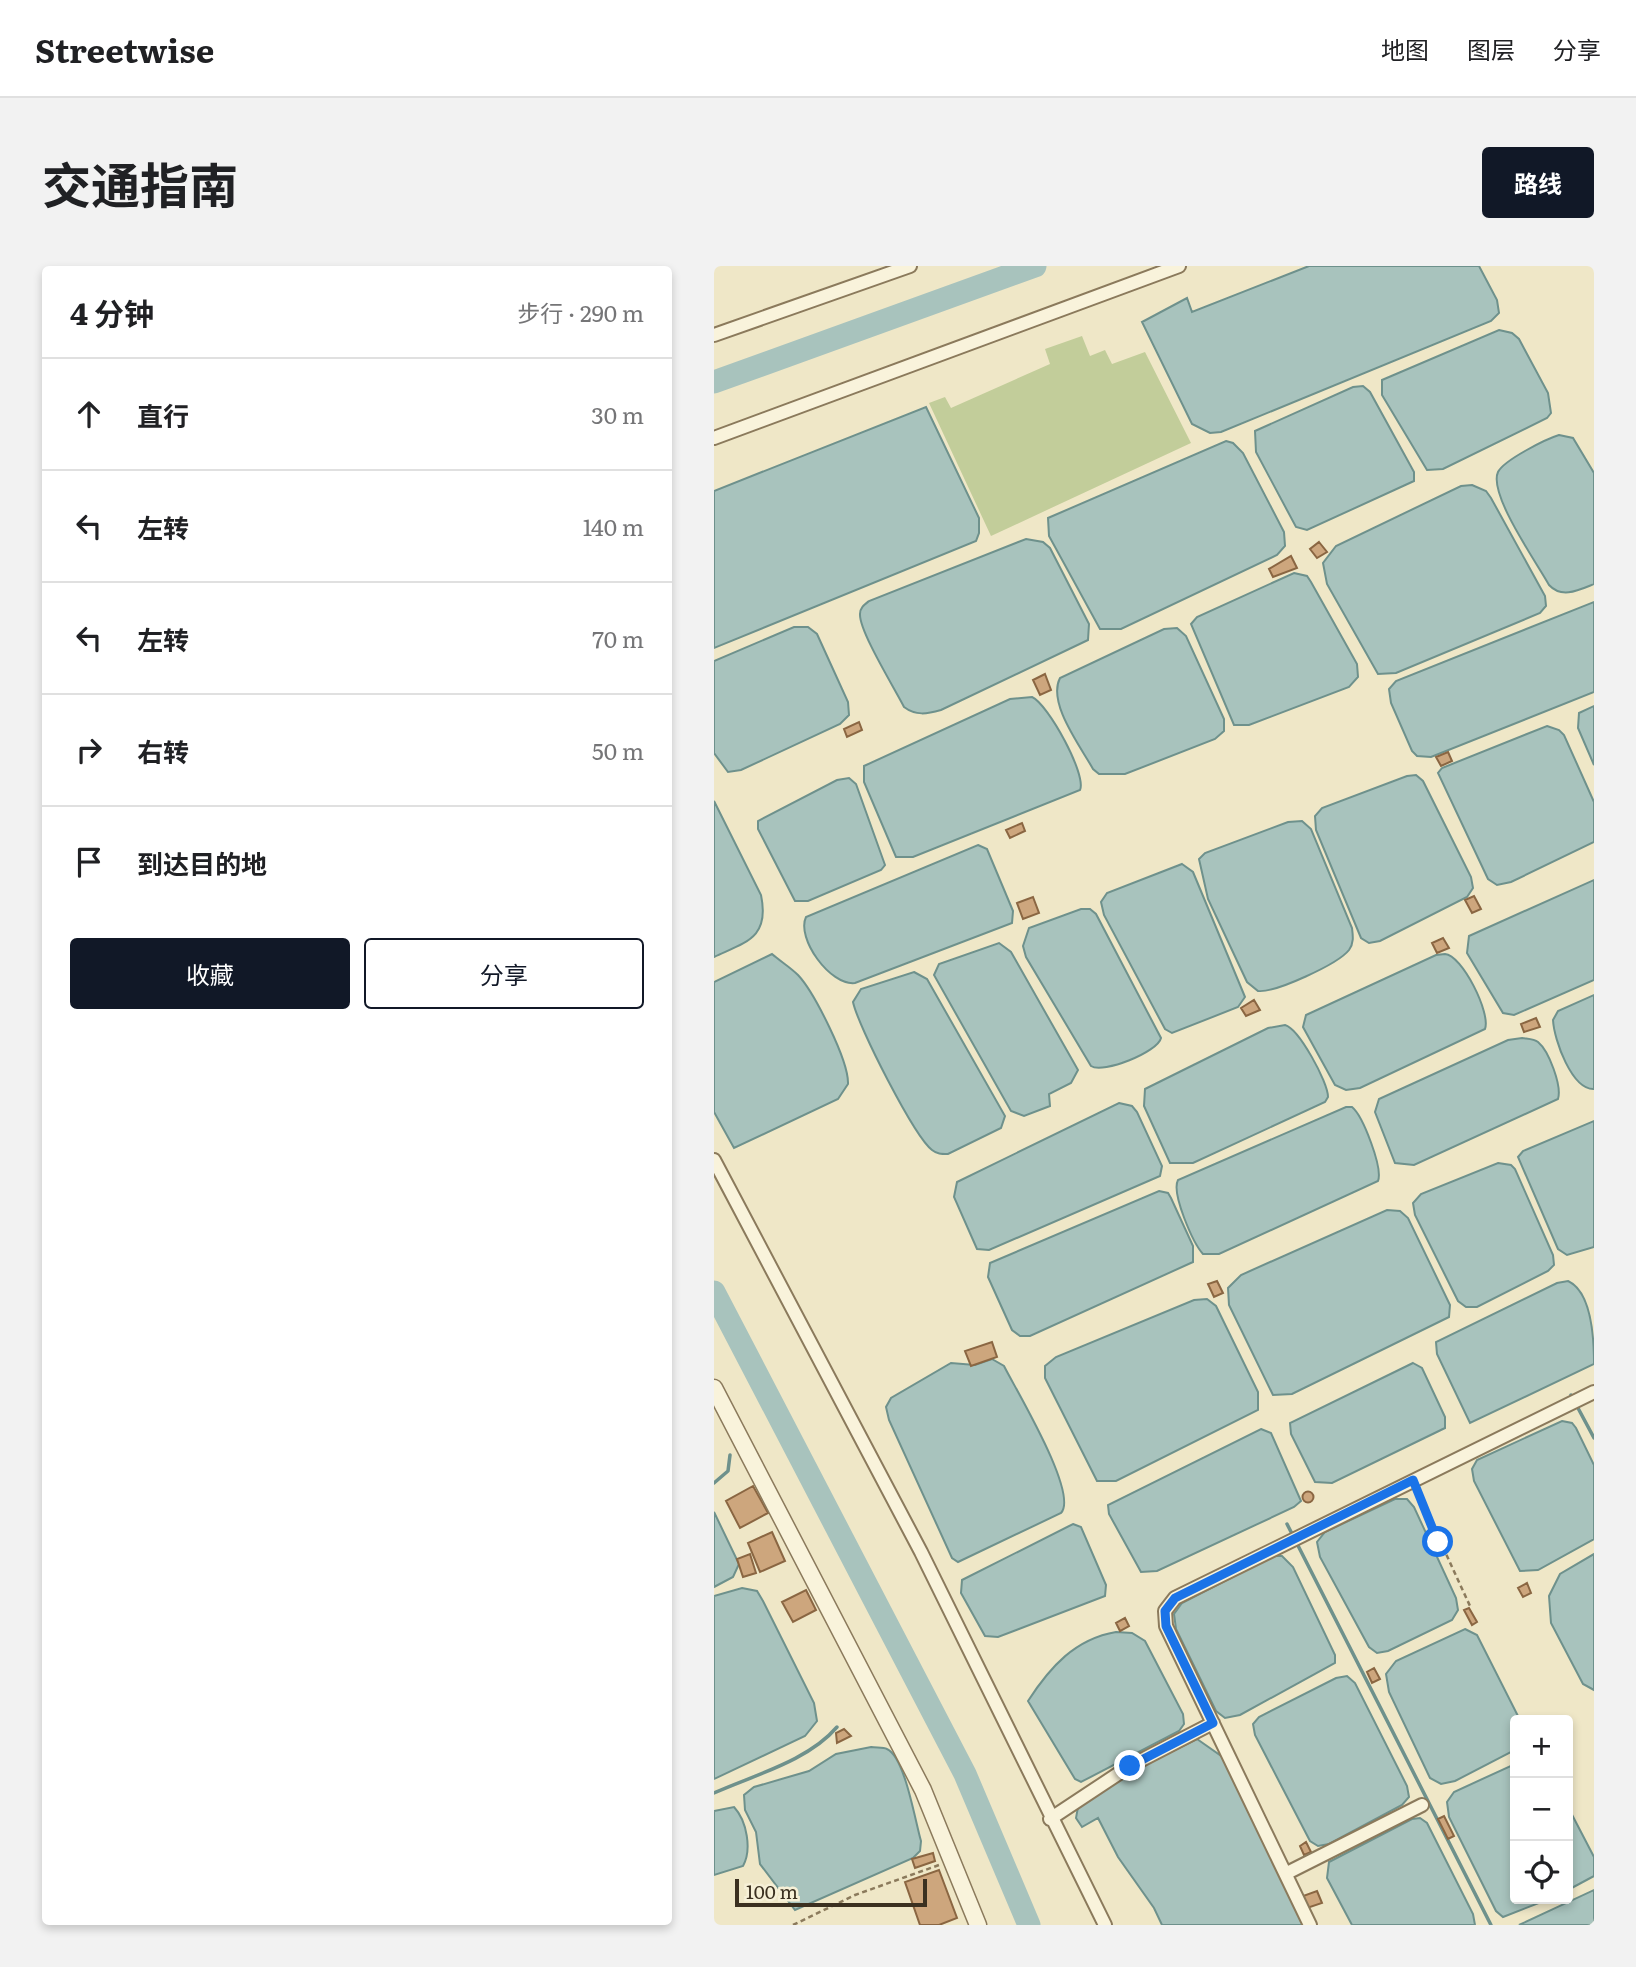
<!DOCTYPE html>
<html lang="zh">
<meta charset="utf-8">
<style>
:root{--surface:#fff;--page:#f2f2f2;--text:#202124;--muted:#757577;--line:#e0e0e0;--accent:#111827}
body{margin:0;font-family:Literata,"Noto Sans SC",serif;background:var(--page);color:var(--text)}
.controls{position:absolute;right:21px;bottom:21px;display:grid;overflow:hidden;border-radius:7px;box-shadow:0 4px 10px #0003}
.controls button{width:63px;height:63px;display:grid;place-items:center;padding:0;border:0;border-bottom:2px solid var(--line);background:var(--surface);color:var(--text);font:35px sans-serif}
.scale{position:absolute;left:21px;bottom:18px;width:192px;box-sizing:border-box;padding-left:7px;border:4px solid #3b3020;border-top:0;font-size:19px;line-height:24px;white-space:nowrap;color:#3b3020;-webkit-text-stroke:5px #f6f0d7;paint-order:stroke}
.stop{position:absolute;width:21px;height:21px;margin:-16px;border:5px solid #1a73e8;border-radius:50%;background:#fff}
.stop.end{background:#1a73e8;border-color:#fff;box-shadow:0 2px 7px #0008}
.list{margin:0;padding:0;list-style:none}
h2{display:flex;justify-content:space-between;align-items:center;height:91px;margin:0;padding:0 28px;font-size:30px}
h2 small{font-size:23px;font-weight:400;color:var(--muted)}
.list li{display:grid;grid-template-columns:46px 1fr auto;gap:21px;align-items:center;box-sizing:border-box;height:112px;padding:0 28px;border-top:2px solid var(--line)}
.list b{display:block;font-size:26px;white-space:nowrap}
.list em{font-size:23px;font-style:normal;color:var(--muted)}
.actions{display:flex;gap:14px;padding:21px 28px}
.actions a{flex:1;padding:16px 0;border:2px solid var(--accent);border-radius:7px;text-align:center;font-size:24px;color:var(--accent)}
.actions .main{background:var(--accent);color:#fff}
.icon{flex:none;width:38px;height:38px;fill:none;stroke:currentColor;stroke-width:2;stroke-linecap:round;stroke-linejoin:round}
.map{position:relative;flex:none;width:880px;height:1659px;overflow:hidden;border-radius:7px}
header{display:flex;align-items:center;gap:42px;box-sizing:border-box;height:98px;padding:0 35px;background:var(--surface);border-bottom:2px solid var(--line)}
header strong{font-size:33px}
nav{display:flex;gap:38px;margin-inline-start:auto;font-size:24px}
.intro{display:flex;align-items:center;justify-content:space-between;box-sizing:border-box;height:168px;padding:0 42px}
h1{margin:0;font-size:49px}
.button{padding:18px 32px;border-radius:7px;background:var(--accent);color:#fff;font-size:24px;font-weight:700}
main{display:flex;gap:42px;padding:0 42px}
aside{flex:1;background:var(--surface);border-radius:7px;box-shadow:0 4px 10px #0003}
.map>svg:first-child{display:block}
.green{fill:#c2cd9a}
.water{fill:#a8c3bd;stroke:#6e918c;stroke-width:2}
.lines{fill:none;stroke-linecap:round;stroke-linejoin:round}
.stream{stroke:#6e918c;stroke-width:3.5}
.river{stroke:#a8c3bd;stroke-width:23}
.building{fill:#cda67d;stroke:#8a6642;stroke-width:2}
.minor-casing{stroke:#8b7a5c;stroke-width:16}
.tertiary-casing{stroke:#8b7a5c;stroke-width:19}
.path{stroke:#8b7a5c;stroke-width:2.5;stroke-dasharray:5 3.5;stroke-linecap:butt}
.minor{stroke:#f9f3db;stroke-width:12}
.tertiary{stroke:#f9f3db;stroke-width:16}
.route{stroke:#1a73e8;stroke-width:9}
</style>
<header>
<strong>Streetwise</strong>
<nav><a>地图</a><a>图层</a><a>分享</a></nav>
</header>
<div class="intro"><h1>交通指南</h1><a class="button">路线</a></div>
<main>
<aside>
<h2>4 分钟<small>步行 · 290 m</small></h2>
<ul class="list">
<li><svg class="icon" aria-label="ahead" viewBox="0 0 24 24"><path d="M12 20V5M6 11l6-6 6 6"/></svg><div><b>直行</b></div><em>30 m</em></li>
<li><svg class="icon" aria-label="left" viewBox="0 0 24 24"><path d="M17 20v-9H6M10 6l-5 5 5 5"/></svg><div><b>左转</b></div><em>140 m</em></li>
<li><svg class="icon" aria-label="left" viewBox="0 0 24 24"><path d="M17 20v-9H6M10 6l-5 5 5 5"/></svg><div><b>左转</b></div><em>70 m</em></li>
<li><svg class="icon" aria-label="right" viewBox="0 0 24 24"><path d="M7 20v-9h11M14 6l5 5-5 5"/></svg><div><b>右转</b></div><em>50 m</em></li>
<li><svg class="icon" aria-label="arrive" viewBox="0 0 24 24"><path d="M6 21V4h12l-3 4 3 4H6"/></svg><div><b>到达目的地</b></div></li>
</ul>
<div class="actions"><a class="main">收藏</a><a>分享</a></div>
</aside>
<div class="map">
<svg width="880" height="1659" viewBox="0 0 880 1659">
<rect width="100%" height="100%" fill="#efe7c7"/>
<path class="green" d="M368 70 376 90 391 84 398 98 431 86 477 177 277 270 215 137 231 131 237 142 336 98 331 83Z"/>
<path class="water" d="M595 0H765L783 34 785 47 777 55 507 166 496 167 478 158 428 56 473 32 478 46Z
M785 64 798 67 805 73 834 127 837 147 833 152 729 203 713 204 668 129V114Z
M649 120 656 126 700 206V215L593 264 582 261 542 186 541 165 639 121Z
M212 141 265 252V267L262 275 0 382V225Z
M845 169 859 172 880 207V318C865 324 848 333 835 319 823 297 774 228 784 206 790 194 832 173 845 169Z
M512 175 519 177 529 187 570 266 571 280 563 289 407 363H386L335 270 334 252Z
M758 219 772 225 777 232 831 330 832 340 826 347 682 407 664 408 613 318 609 297 622 280 747 220Z
M312 273 329 276 336 282 375 358 374 374 227 444C213 448 202 450 190 441 181 423 145 365 146 348 146 342 150 339 155 335Z
M580 307 593 310 597 316 643 398 644 411 635 421 535 459H520L477 358 483 351Z
M880 336V426L717 491 703 490 698 485 677 437 675 423 682 415Z
M80 361H94L103 368 134 436 135 449 126 458 27 504 14 506 0 487V395Z
M463 362 472 370 510 453V465L501 473 411 508H385L379 503C367 481 333 437 346 412L450 363Z
M318 431C334 438 373 509 366 524L199 591H182L150 516V500L296 433Z
M880 440V499L864 462 865 447Z
M833 460 845 464 850 469 880 536V576L797 616 783 619 774 613 724 507 728 502Z
M693 510 702 509 709 515 757 611 759 622 753 631 666 675 655 677 647 672 602 564 601 550 608 542Z
M135 512 142 518 171 599 167 604 94 635H81L44 563V555L123 514Z
M0 535 47 629C56 672 32 676 0 691Z
M588 555 597 563 638 662C639 670 640 677 635 684 624 698 561 727 544 725L533 716 494 633 485 593 491 587 574 556Z
M264 579 273 583 299 645 298 657 141 717C116 720 82 672 92 651Z
M468 598 479 606 531 731 524 741 458 767 451 763 390 649 387 636 393 627Z
M880 614V714L800 749 789 747 753 687 755 670Z
M367 643H376L382 648 447 772C444 786 389 808 377 800L312 691 309 680 315 662Z
M285 677 297 686 364 804 357 817 335 828 336 840 310 850 297 845 220 709 225 698Z
M58 688C66 695 76 701 84 709 100 726 135 795 134 818L124 833 20 882 0 846V716Z
M731 688C748 689 777 747 771 763L646 822 632 824 621 819 589 761 592 749 722 689Z
M200 706 213 713 291 850 287 862 234 888C227 888 223 888 218 884 200 870 144 760 139 736L147 723Z
M880 729V823C858 824 840 774 839 754L844 745Z
M571 759C585 763 614 816 614 831L611 836 479 897H456L430 840 431 823 554 762Z
M808 772C814 773 820 773 824 776 835 785 848 820 844 833L700 899 681 897 661 846 665 833 794 774Z
M405 837 418 840 423 846 448 900 446 910 275 984 263 983 240 931 243 916Z
M632 841H638C649 850 669 902 664 915L505 988H489C479 977 457 927 464 914Z
M880 855V981L853 989 844 983 804 891 809 885Z
M784 897 797 899 801 903 839 989 840 999 834 1005 763 1041H752L744 1035 701 949 699 937 707 928Z
M445 925 454 927 457 932 479 980V996L316 1070H306L298 1064 274 1011 276 997Z
M673 944 686 945 694 952 736 1039 735 1051 578 1128 559 1129 515 1039 514 1022 527 1009Z
M854 1015C878 1026 880 1075 880 1098L756 1157 723 1088 722 1076 843 1017Z
M493 1033 502 1040 544 1126V1144L402 1215H383L331 1112V1100L342 1091 480 1034Z
M278 1093 290 1100C302 1124 365 1228 347 1247L244 1296 238 1292 175 1154 172 1141 177 1132 237 1097 261 1099Z
M699 1097 708 1102 731 1151V1162L618 1217 601 1216 577 1168 576 1157Z
M848 1155 858 1157 862 1162 880 1199V1273L824 1304 806 1305 760 1215 758 1203 763 1194Z
M547 1163 557 1167 587 1235 580 1241 443 1305 427 1306 395 1248 394 1239Z
M681 1233H693L700 1241 742 1332 744 1344 738 1354 674 1385 663 1387 655 1381 606 1291 603 1276 611 1266Z
M0 1246 25 1298 19 1311 0 1321Z
M359 1258 367 1261 392 1319 391 1330 284 1371 271 1370 247 1327 248 1314Z
M880 1288V1424L869 1418 837 1357 835 1330 846 1308Z
M559 1290H568L579 1301 621 1389V1397L526 1449 511 1452 502 1445 462 1363 460 1348 468 1337Z
M28 1322 43 1325 49 1335 100 1437 103 1455 91 1470 0 1513V1330Z
M751 1363 763 1369 806 1454H801V1484L741 1515 727 1518 716 1512 675 1426 672 1408 682 1395Z
M402 1366 418 1367 431 1375 469 1448 470 1458 465 1465 367 1516 361 1513 314 1435C336 1401 361 1373 402 1366Z
M633 1410 641 1417 693 1520 695 1531 688 1539 615 1578 604 1580 596 1575 541 1469 539 1458 545 1451 622 1412Z
M483 1473 510 1492 592 1659H448L440 1642 404 1591 384 1552 368 1561 362 1552 364 1541 420 1504Z
M157 1481C162 1482 169 1481 173 1483 191 1491 201 1555 207 1575L206 1585 199 1592 81 1644 46 1598 42 1566 31 1544 30 1529 40 1521 95 1505 122 1488Z
M801 1498V1633H835L789 1651 782 1645 735 1551 733 1536 740 1526Z
M20 1541C33 1555 38 1584 29 1600L0 1609V1545Z
M854 1541 880 1591V1610L854 1624Z
M706 1552 713 1557 759 1648 761 1659H638L613 1612 615 1596 698 1553Z
M880 1624V1659H805Z"/>
<g class="lines">
<path class="stream" d="M857 1129 880 1172
M0 1217 14 1205 16 1189
M573 1258 777 1659
M0 1527C40 1509 94 1495 123 1461"/>
<path class="river" d="M0 116 321 0
M0 1026 251 1508 315 1659"/>
</g>
<path class="building" d="M605 276 613 286 603 292 596 283Z
M577 290 583 302 559 311 555 303Z
M331 408 337 424 326 429 319 414Z
M145 456 148 464 133 471 130 463Z
M734 486 738 495 727 500 722 491Z
M308 557 311 565 296 572 292 564Z
M760 630 767 643 758 647 751 634Z
M319 631 325 647 309 653 303 637Z
M729 672 735 682 723 687 718 677Z
M540 734 546 744 532 750 527 742Z
M822 752 826 761 810 766 807 758Z
M503 1015 509 1027 500 1031 494 1018Z
M278 1076 283 1091 257 1100 251 1085Z
M39 1220 54 1247 26 1262 12 1235Z
M588.5 1231a5.5 5.5 0 1 1 11 0a5.5 5.5 0 1 1-11 0Z
M58 1266 71 1295 46 1306 34 1277Z
M36 1288 42 1307 29 1311 23 1293Z
M813 1317 817 1327 809 1331 804 1322Z
M92 1324 102 1344 79 1356 68 1336Z
M755 1342 763 1356 758 1359 750 1344Z
M411 1352 415 1360 406 1365 402 1357Z
M660 1402 666 1413 658 1417 653 1406Z
M130 1463 137 1470 123 1477 122 1467Z
M730 1550 740 1570 734 1573 724 1553Z
M592 1576 597 1586 590 1589 586 1580Z
M219 1587 221 1595 201 1602 198 1593Z
M225 1604 243 1652 225 1659H206L191 1616Z
M603 1625 608 1637 593 1642 589 1630Z"/>
<g class="lines">
<defs>
<path id="minor" d="M0 69 196 0
M0 172 465 0
M0 894 207 1286 391 1659
M336 1553 416 1500 499 1457
M573 1607 708 1539
M596 1659 452 1360 451 1345 461 1332 880 1126"/>
<path id="tertiary" d="M0 1122 209 1524 264 1659"/>
</defs>
<use href="#minor" class="minor-casing"/>
<use href="#tertiary" class="tertiary-casing"/>
<path class="path" d="M704 1227 756 1340
M79 1659 141 1629 225 1599"/>
<use href="#minor" class="minor"/>
<use href="#tertiary" class="tertiary"/>
</g>
<g class="lines">
<path class="route" d="M416 1500 499 1457 452 1360 451 1345 461 1332 699 1214 724 1276"/>
</g>
</svg>
<div class="controls">
<button>+</button>
<button>−</button>
<button><svg class="icon" aria-label="locate" viewBox="0 0 24 24"><circle cx="12" cy="12" r="6"/><path d="M12 2v4M12 18v4M2 12h4M18 12h4"/></svg></button>
</div>
<div class="scale">100 m</div>
<div class="stop" style="left:724px;top:1276px"></div>
<div class="stop end" style="left:416px;top:1500px"></div>
</div>
</main>
